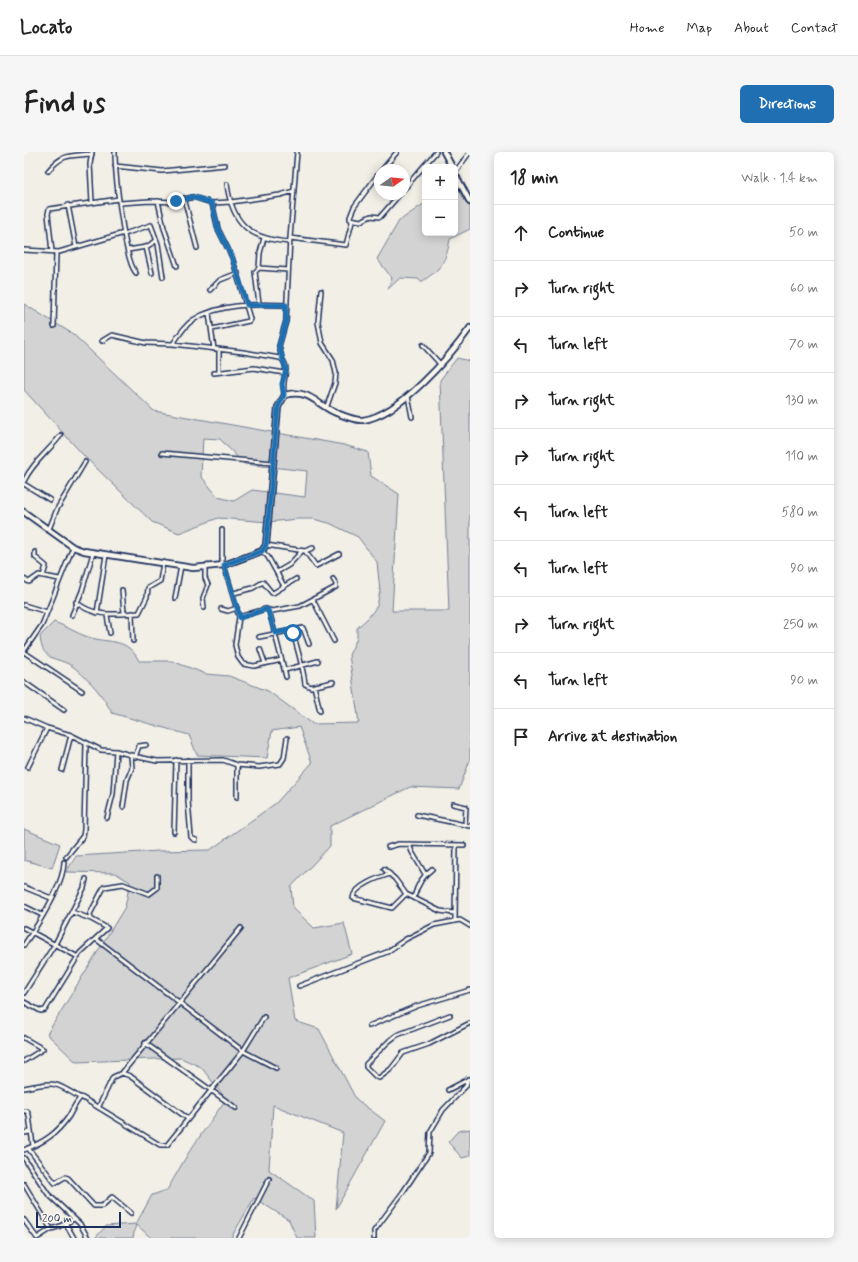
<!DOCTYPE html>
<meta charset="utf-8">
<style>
:root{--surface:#fff;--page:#f6f6f6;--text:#222;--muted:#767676;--line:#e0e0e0;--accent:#1f6fb2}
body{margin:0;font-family:Mynerve,sans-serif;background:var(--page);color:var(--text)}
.controls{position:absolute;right:12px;top:12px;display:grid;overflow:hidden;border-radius:6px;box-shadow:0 2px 10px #0003}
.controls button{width:36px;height:36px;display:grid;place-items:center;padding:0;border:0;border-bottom:1px solid var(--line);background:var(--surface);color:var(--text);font:20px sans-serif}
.compass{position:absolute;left:350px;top:12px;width:36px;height:36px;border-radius:50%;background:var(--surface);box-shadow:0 2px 10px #0003;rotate:76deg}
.scale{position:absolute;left:12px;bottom:10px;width:85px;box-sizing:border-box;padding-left:4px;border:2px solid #1b2f5e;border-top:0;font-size:11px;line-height:14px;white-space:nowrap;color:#1b2f5e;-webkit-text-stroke:3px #fbf7ec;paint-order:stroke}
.stop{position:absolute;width:12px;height:12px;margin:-9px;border:3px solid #1f6fb2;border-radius:50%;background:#fff}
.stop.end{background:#1f6fb2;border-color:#fff;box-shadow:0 1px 4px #0008}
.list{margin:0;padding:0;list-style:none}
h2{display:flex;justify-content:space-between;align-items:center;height:52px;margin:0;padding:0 16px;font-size:17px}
h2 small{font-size:13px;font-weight:400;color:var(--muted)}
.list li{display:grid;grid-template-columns:26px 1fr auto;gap:12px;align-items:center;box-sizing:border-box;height:56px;padding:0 16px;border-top:1px solid var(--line)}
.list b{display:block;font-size:15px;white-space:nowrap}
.list em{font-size:13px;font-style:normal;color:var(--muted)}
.icon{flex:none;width:22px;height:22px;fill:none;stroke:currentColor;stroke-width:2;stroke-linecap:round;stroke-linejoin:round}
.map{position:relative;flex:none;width:446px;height:1086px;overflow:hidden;border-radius:6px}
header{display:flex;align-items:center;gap:24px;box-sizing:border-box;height:56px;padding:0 20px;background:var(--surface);border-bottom:1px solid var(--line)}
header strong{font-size:19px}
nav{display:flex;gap:22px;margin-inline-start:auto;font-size:14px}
.intro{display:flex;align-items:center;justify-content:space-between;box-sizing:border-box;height:96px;padding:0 24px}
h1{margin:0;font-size:28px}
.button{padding:10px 18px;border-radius:6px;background:var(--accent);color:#fff;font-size:14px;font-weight:700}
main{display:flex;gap:24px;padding:0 24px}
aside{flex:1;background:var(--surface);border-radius:6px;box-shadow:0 2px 10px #0003}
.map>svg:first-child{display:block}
.green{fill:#d2d3d2;stroke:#768198;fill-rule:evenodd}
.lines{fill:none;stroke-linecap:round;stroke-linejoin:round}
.street-casing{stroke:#1b2f5e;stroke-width:6}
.secondary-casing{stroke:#1b2f5e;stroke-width:8}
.street{stroke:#fbf7ec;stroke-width:3}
.secondary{stroke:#fbf7ec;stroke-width:4.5}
.route{stroke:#1f6fb2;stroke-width:5}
</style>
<header>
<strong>Locato</strong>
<nav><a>Home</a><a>Map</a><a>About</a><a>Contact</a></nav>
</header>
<div class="intro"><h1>Find us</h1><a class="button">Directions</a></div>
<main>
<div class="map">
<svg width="446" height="1086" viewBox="0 0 446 1086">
<rect width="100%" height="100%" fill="#f2efe6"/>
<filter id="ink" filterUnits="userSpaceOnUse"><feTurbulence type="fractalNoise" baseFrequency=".025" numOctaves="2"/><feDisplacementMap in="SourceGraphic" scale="8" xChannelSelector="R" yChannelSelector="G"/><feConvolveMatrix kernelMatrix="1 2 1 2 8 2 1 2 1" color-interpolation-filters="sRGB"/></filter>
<g filter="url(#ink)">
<path class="green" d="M431 26 446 53V77L426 87C422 111 417 117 397 130L394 127 376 126 364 137 368 126 353 107 375 69 401 51V81H431Z
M0 152 49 182 130 259 320 293 344 300 347 324 375 342 368 459H425L416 228 433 206 446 209V608L435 637 386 635 306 674V694L267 735 269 756 290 776 320 771 328 802 264 826 271 869 295 877 332 947 361 969 312 1057 319 981 249 953 245 1018 290 1049 292 1086H273L265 1068 230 1046 207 1086H127L112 1072 109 1086H71L82 1074 112 1072 128 1043 143 1038 165 1000 202 947 177 915 157 906 52 910 23 882 101 755 106 730 91 721 42 720 52 704 135 699 186 698 252 651 288 611 275 575 248 579 243 606 173 603 165 583 88 561C78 542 68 531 52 517 36 503 18 513 16 484L30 470C42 474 52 481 64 485 86 492 103 485 115 509H148L182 522 205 524 244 539 289 572 335 571 325 503 333 486V476L344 466 353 454 356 439 353 410 334 385 305 371 289 367H274L244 370 194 366 155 381 128 370 61 305 0 238ZM179 286 196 287 220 312 283 319 281 345 228 338 210 349 194 345 177 324Z
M0 677 36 692 28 716 0 708Z
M446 977V1004L438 1006 424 990 434 979Z"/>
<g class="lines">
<defs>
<path id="street" d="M68 0 66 12 68 50
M91 0C91 21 100 108 112 121
M91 14 138 19 201 13
M358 18 373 0
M24 19C39 1 46 4 68 2
M431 20 446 0
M203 32C208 72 226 87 265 90
M380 37 412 0
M160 46 173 96
M134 49 140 76 153 114
M96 51 126 49 151 50 169 45 188 51 207 50 256 43 270 39
M44 53 52 95
M326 67 337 69 347 64 356 65 376 42
M100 82 127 73 134 92 139 125
M266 86 322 93 328 70 326 65 330 55 356 20
M122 95 128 121
M0 98 35 100 100 81
M104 98 122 95 132 89
M28 100 24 62 25 57 95 47
M235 116 264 118
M186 138 196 128 214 121
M297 139 294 170 298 191 309 208 312 221 311 231 303 254
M235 152 231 120 235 116 236 101 240 86
M185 161 190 197
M30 174 32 101
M188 177 225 169 226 167 208 105 194 77 188 51
M78 189 88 183 122 191 149 192 219 200 256 206C269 214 255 231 261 243
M149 192C154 184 161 173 169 168 196 151 232 152 262 153
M399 193 417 213
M258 207 255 194 262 169 266 86 273 0
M195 220V197
M190 221 230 216 261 221
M384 244 388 265
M138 301 249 311
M0 329C9 310 25 299 37 283
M0 332 26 348
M25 377 33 357 61 310
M242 393 281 399 292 414 315 402
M238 399 244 405 260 434
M281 399 289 396
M11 400V405L22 414 19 424
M198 413V378
M200 413 215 465 241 457 248 459 276 454 312 435V432L309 427
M253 420 265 413 278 399
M0 427 5 430 15 423 35 427
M98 438 100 461
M210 441 229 436 239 430 248 441H249L272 427
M151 446 157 414
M289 448 310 489
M52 450C71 466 92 462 115 461L123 445 124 436 136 429 139 411
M0 453 23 460
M180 456 179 446 184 433 181 426V416
M197 457 204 459 213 456
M245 458 262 525
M73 461 82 403
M108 461 109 489
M48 463 58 439 69 401
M83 463 86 481
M215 465 211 493 214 505 219 512 230 514 258 508
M268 478C273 495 279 514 281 532L287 535 309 530
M235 485 279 476 285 492
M236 497 241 511
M0 499 18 473 49 395
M0 500 58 539
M261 518 294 509
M0 530 40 558
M290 534 296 559
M0 566 23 576 47 583 77 598 92 599 114 605 133 609 199 608 213 613 235 615 256 612 260 606 263 586
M111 605 115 594 122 593
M164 608V649L167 685 169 687 172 688
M213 613V645
M4 615 23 576
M38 618 47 583
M429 652 442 655 441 673
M99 655 103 628 108 616 107 604
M393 663 446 674
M83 666 89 642 92 599
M150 680 152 608
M385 692 388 700 401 722
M364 695 375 692 440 693
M42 705 59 684 60 678 62 592
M360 717 371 727 382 742 416 759 430 761
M366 722C356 725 330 734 329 746L368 756 382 742
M0 735 27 746
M390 745C393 734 398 724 408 717
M0 754 18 763
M67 767 66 762 80 735 99 732 125 742 133 736V724
M431 768 432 694
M0 776 54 805
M72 787 219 899 252 916
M0 793C13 774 40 733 40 710
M275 834 363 800 382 787 410 773 436 768 446 774
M0 841 31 792 60 736 62 727
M0 850 17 859 21 858 56 801 83 776 67 767 48 760
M426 863 373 883 365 889 342 912V915L352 925 355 926 367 917 379 901 405 892 446 871
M345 874 393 854 446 838
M0 886 19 897 0 909
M121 891 212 956
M98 921 106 924 163 966
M0 936C30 930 30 929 55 945
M424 938 445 927
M75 954 89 925 98 921 217 776
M0 959H3L5 963 9 994
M0 981 6 980
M4 996 31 1031 41 1025 44 1026 70 1054H78L88 1045 107 1061
M0 998C20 990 33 982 45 964 49 957 52 950 57 945L136 993H143L219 899 240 865
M0 1006 24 1042 56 1072 64 1086
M0 1032 27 1077 34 1075 50 1067
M0 1068 13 1086
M42 1072 50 1086
M13 1086 27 1077
M215 1086 245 1027
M350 1086V1079L379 1040 405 1001 406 980 419 958 442 934 444 927"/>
<path id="secondary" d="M420 0 428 15
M431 22 446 50
M0 360 49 395 60 399 169 416 200 413 238 399 242 393 254 255 261 243C285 237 291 251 310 260 318 263 331 269 339 268 376 263 426 204 446 176"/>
</defs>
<use href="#street" class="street-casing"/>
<use href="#secondary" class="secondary-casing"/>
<use href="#street" class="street"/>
<use href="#secondary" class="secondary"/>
</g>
</g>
<g class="lines" filter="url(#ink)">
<path class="route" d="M152 49 169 45 188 51 194 77 208 105 223 153H262V169L255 194 262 218 258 232 260 243 254 255 242 393 238 399 200 413 216 466 242 457 244 458 251 481 268 478 269 481"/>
</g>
</svg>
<div class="controls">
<button>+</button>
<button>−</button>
</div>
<svg class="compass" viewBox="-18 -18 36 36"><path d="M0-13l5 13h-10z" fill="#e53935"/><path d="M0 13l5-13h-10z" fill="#767676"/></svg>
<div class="scale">200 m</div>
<div class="stop" style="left:269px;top:481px"></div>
<div class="stop end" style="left:152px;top:49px"></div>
</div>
<aside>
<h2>18 min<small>Walk · 1.4 km</small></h2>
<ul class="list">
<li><svg class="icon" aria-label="ahead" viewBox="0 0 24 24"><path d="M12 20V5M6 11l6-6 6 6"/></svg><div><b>Continue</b></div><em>50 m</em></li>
<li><svg class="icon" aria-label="right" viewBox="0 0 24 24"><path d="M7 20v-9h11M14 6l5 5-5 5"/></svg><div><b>Turn right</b></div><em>60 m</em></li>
<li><svg class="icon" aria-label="left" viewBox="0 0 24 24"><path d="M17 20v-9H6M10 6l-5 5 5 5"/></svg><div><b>Turn left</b></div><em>70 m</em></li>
<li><svg class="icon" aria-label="right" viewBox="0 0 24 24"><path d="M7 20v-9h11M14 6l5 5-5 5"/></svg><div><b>Turn right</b></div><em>130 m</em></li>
<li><svg class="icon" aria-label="right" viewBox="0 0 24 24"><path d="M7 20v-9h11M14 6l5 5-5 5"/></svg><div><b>Turn right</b></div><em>110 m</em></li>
<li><svg class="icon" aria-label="left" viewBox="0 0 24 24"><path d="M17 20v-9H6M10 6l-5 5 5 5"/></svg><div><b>Turn left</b></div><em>580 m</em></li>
<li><svg class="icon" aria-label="left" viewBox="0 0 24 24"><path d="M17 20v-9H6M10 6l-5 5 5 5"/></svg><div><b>Turn left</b></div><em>90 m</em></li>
<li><svg class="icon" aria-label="right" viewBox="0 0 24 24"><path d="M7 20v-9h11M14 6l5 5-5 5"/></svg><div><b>Turn right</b></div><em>250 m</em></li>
<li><svg class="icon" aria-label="left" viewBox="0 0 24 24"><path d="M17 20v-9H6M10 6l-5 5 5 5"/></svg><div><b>Turn left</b></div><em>90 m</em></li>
<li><svg class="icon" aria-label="arrive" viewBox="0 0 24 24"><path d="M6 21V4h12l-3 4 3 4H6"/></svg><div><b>Arrive at destination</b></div></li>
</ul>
</aside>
</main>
